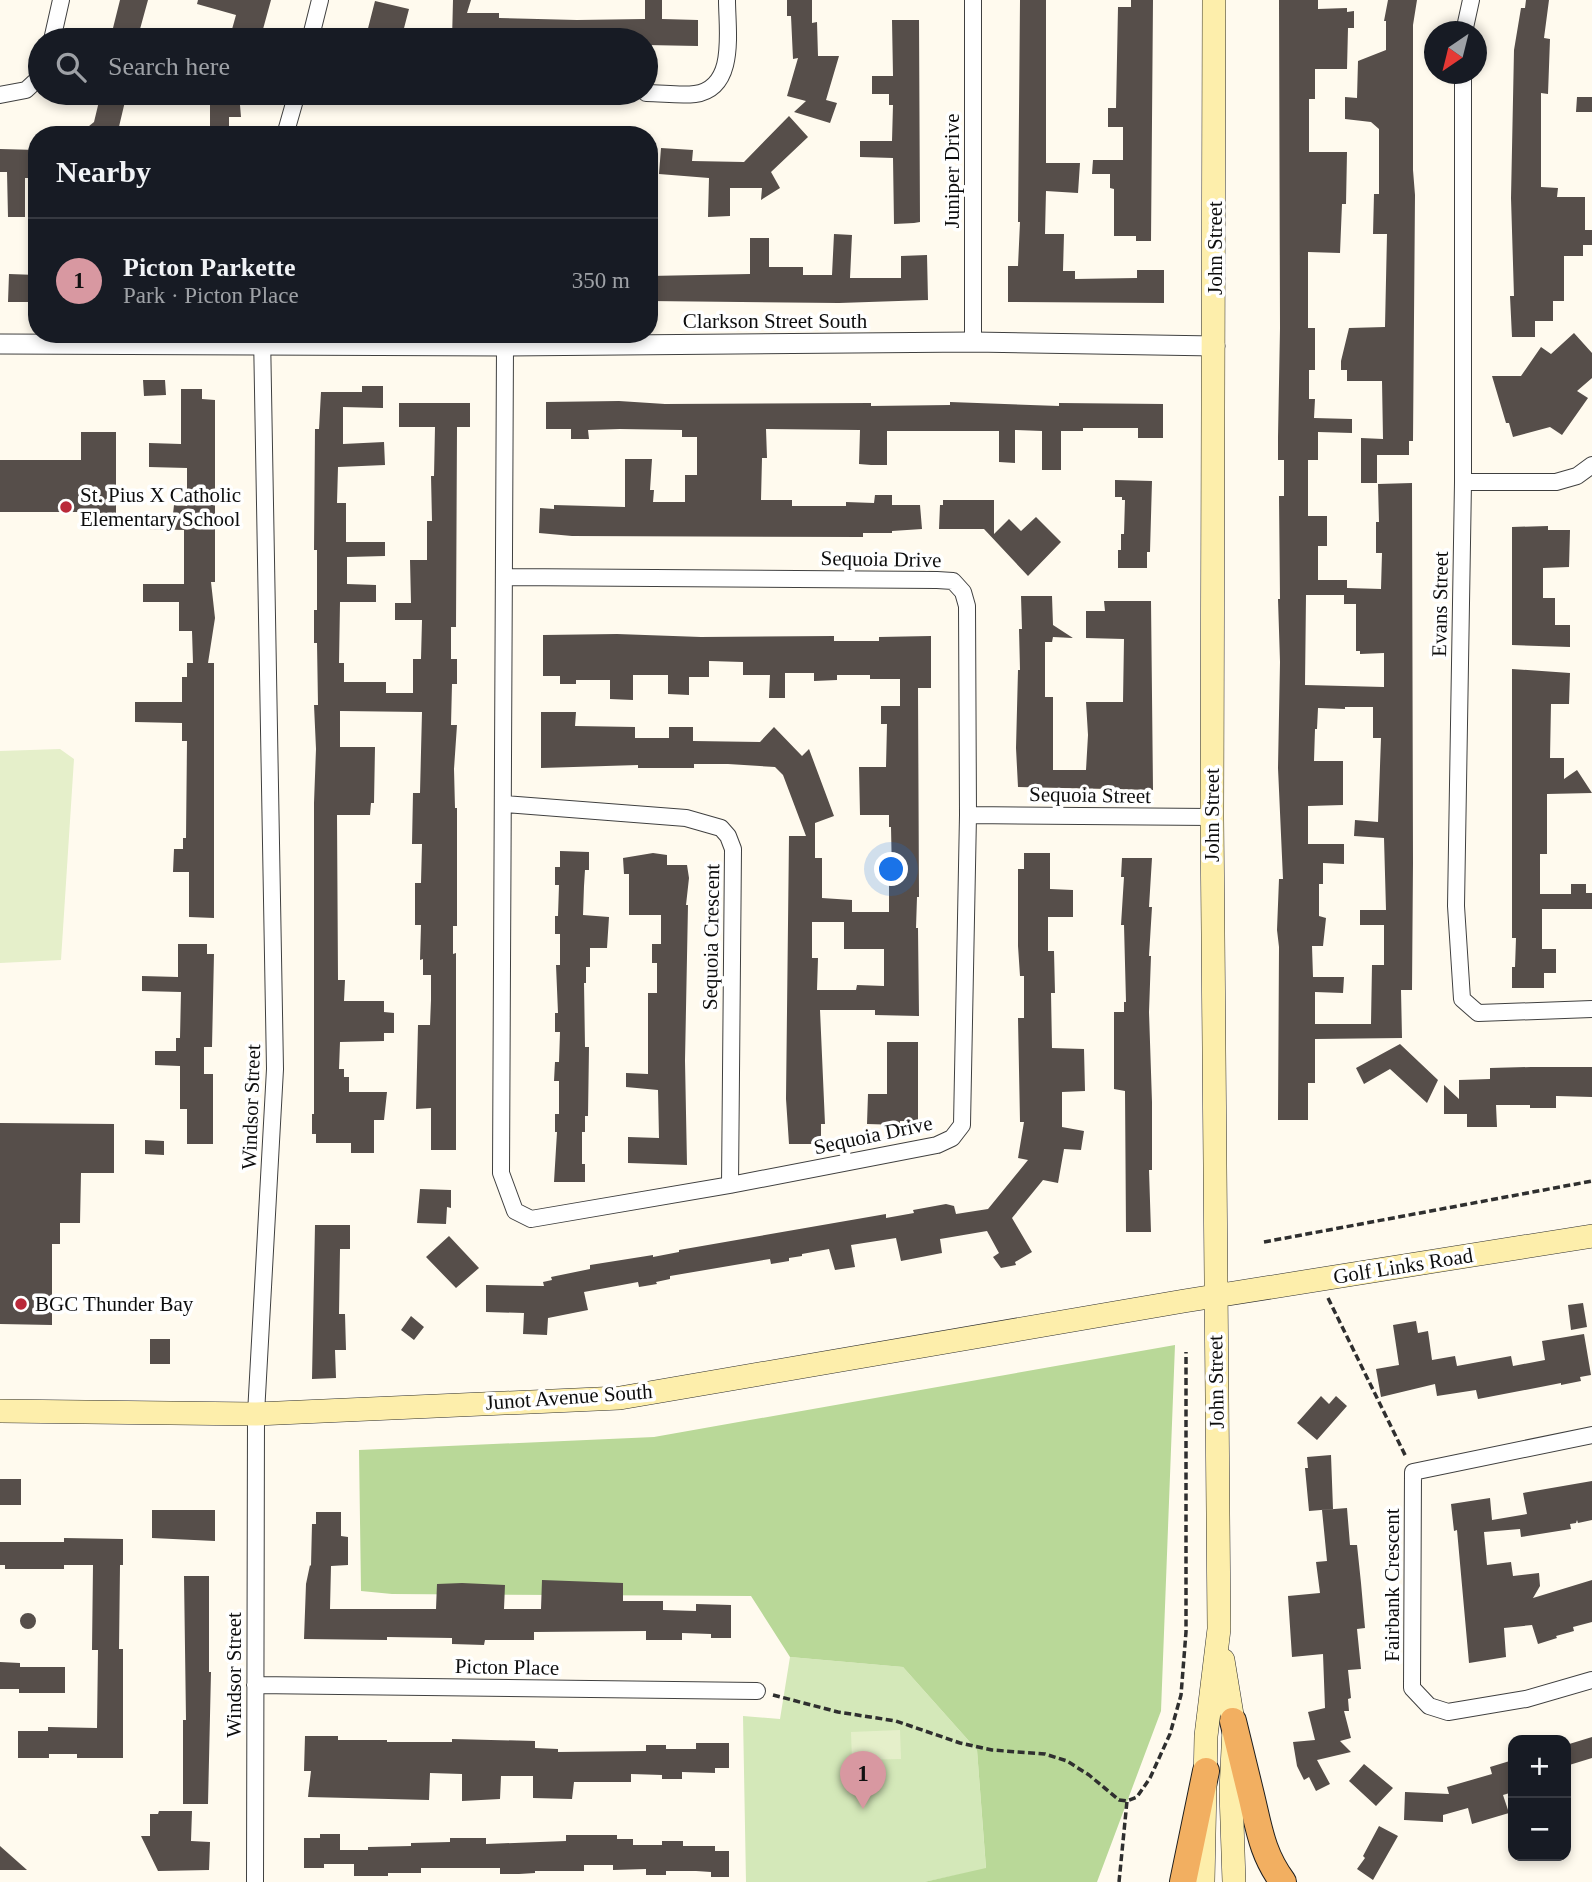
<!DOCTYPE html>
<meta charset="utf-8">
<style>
:root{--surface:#171b24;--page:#242831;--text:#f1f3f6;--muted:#9ea1a6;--line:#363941;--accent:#d898a1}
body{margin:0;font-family:"Times New Roman",serif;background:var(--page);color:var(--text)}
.controls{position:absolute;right:21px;bottom:21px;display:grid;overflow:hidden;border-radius:14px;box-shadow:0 4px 10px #0003}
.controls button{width:63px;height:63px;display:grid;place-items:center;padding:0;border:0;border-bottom:2px solid var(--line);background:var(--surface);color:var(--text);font:35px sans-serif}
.compass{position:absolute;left:1424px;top:21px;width:63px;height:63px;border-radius:50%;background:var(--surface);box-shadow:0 4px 10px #0003;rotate:215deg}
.you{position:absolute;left:892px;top:870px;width:24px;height:24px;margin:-18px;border:5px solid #fff;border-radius:50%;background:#1a73e8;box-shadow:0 0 0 10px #1a73e833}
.badge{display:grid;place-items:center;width:46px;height:46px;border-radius:50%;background:var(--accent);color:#111;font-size:23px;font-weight:700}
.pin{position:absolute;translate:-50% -58px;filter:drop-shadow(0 2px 4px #0008)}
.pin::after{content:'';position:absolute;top:37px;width:24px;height:21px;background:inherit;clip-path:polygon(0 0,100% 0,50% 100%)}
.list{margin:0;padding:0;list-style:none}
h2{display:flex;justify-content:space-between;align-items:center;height:91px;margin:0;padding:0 28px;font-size:30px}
h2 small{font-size:23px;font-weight:400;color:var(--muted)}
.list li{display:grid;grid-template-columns:46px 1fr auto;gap:21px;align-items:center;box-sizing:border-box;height:126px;padding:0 28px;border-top:2px solid var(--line)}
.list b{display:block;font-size:26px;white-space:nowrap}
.list p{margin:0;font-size:23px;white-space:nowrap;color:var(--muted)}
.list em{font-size:23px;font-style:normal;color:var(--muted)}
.icon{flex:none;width:38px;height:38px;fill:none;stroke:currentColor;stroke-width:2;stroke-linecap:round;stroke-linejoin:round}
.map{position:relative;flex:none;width:1592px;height:1882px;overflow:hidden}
.search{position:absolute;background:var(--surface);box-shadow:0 4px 10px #0003;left:28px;top:28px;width:630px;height:77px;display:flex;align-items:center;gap:18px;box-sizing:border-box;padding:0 24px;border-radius:38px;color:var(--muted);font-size:26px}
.panel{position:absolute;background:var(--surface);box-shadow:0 4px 10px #0003;left:28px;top:126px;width:630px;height:217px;border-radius:28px}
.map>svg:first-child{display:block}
.green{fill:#d4e8b9}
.forest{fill:#b9d898}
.pitch{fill:#e5efca}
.building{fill:#564e4a;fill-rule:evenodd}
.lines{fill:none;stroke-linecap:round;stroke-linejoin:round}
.minor-casing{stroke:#404040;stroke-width:18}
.tertiary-casing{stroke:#404040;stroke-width:21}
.secondary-casing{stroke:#2f2f2f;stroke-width:24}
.trunk-casing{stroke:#1e1e1e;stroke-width:28}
.path{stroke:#2f2f2f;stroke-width:3.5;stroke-dasharray:7 3.5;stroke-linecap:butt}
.minor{stroke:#fff;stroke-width:16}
.tertiary{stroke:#fff;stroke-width:19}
.secondary{stroke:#fdeeab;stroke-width:23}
.trunk{stroke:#f2af61;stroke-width:26}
.poi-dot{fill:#ba2939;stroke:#fff;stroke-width:2.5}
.labels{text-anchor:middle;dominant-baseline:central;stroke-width:7;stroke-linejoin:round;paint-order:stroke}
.street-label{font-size:21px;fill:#0d0d0d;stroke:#fff}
.poi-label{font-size:21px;fill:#0d0d0d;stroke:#fff;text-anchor:start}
</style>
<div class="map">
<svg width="1592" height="1882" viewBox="0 0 1592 1882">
<rect width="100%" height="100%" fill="#fffaee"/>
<path class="green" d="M790 1657 903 1667 977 1750 986 1869 924 1882H746L743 1716 780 1719Z"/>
<path class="forest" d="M1175 1345 1161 1711 1097 1882H924L986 1868 977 1750 903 1667 790 1657 751 1596 392 1594 361 1591 359 1450 654 1437Z"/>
<path class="pitch" d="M60 749 74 759 61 960 0 963V751Z
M900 1730 901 1759 852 1760 851 1732Z"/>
<path class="building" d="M120 0H148L137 40H110Z
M198 0H271L260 40H229L236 15 197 4Z
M453 0H471L467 13H499V18L577 20 645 19V0H662V19L698 20V46L646 45V40H452Z
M787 0H812V23L817 22 818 56H839L826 100 837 103 830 123 794 112 806 101 787 96 798 58 793 59 791 16H787Z
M1020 0H1046V163H1080L1078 193 1046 191 1045 234H1064L1063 271H1075V279L1137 278V270H1164V303L1008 302V266H1018L1020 222H1018Z
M1131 0H1153L1151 241H1136V236H1114V189L1110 188V174H1092L1093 160H1123V127H1108V108H1116L1118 7H1131Z
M1279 0H1318V9L1347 8V12L1354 11V28H1348L1347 69H1315V99H1309V152H1347L1346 204H1342L1340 253 1308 252V328H1315V370H1309V399H1315L1314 418 1352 419V433L1318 432V460H1308V516H1327V546H1318V580H1347V588L1381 589 1382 553H1376V522H1379L1378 484 1412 483 1413 863 1412 990H1401L1402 1038 1315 1039V1083H1308V1120H1278L1279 947 1277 930 1279 879H1283L1278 768 1280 662 1278 599H1280L1279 496H1284V460H1278V437L1280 328ZM1306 595H1344V604H1356V651H1360V654L1384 653V687L1305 685ZM1345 707H1373V738H1381L1378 822 1355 820 1354 836 1384 838 1386 910H1360V925H1384V965H1372L1371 1024H1315V992L1343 993 1344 977H1313L1312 946H1323L1326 918 1319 916V884H1323V863L1344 864V844H1308V806L1343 805V761H1314L1315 729H1317L1318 708 1345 709Z
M1388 0H1417L1413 25V170L1415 195 1413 441H1409V455H1377V483H1361V438L1383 439 1382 381H1347V370H1341V361L1349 328 1385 327 1387 234H1373L1374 194H1379V129L1371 122 1345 119V97L1357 98 1358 61 1386 50V21H1384Z
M1526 0H1549L1544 38 1550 39 1548 94 1541 93V187L1558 188 1557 197H1585V230H1592V245H1583V256H1564V301H1553V321H1535V337H1512L1510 296H1514L1511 198 1514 50 1521 8H1525Z
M375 1 409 9 403 32 394 30 392 40H365Z
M892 20H919L920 222 914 223 894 224 893 158 860 157V141H892L893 105H889V94H872V76H893Z
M101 93H127L117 135H78L94 122Z
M210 93H239L241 117H229V135H210Z
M1577 97H1592V112H1576Z
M789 116 808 137 771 172 780 188 761 200 762 188H730V216L708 217 709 178 659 174 661 148 693 150 692 161 744 162Z
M0 149 37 150V178H25V217H8L7 172H0Z
M834 234 852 235 850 278H901V256L927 255 928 300 839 303 649 301V276L750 274V238H769V267H803V275H832Z
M9 274 37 275V300H32V302H8Z
M1574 333 1592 353V378L1577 391 1588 398 1562 435 1550 427 1513 437 1509 423H1506L1492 376H1521L1541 347 1551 354Z
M143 380H165L166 395 144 396Z
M362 386H383V408L343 407V444L384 442 385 465 338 467 337 503H346V542H385V556L347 557V584L376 585V602H340L339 663H344V682H386V693H413V659H421L422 620H395V603H411L410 560H427V521H432L431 476H434L435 427H399V403H470V427H457L456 627H451V659H457V684H452L451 725H457L454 769 455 808H457V926H453V954L456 953V1150H431V1108L416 1109 418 1025H430L431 1000V975H423V959L420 960 421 925H415V883H421L422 844H412L413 793H420L422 712 340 711V747H375L374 803H371L370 815H337L338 980H345L344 1001H384V1012L394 1013V1033H384V1041L340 1042 339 1069H344V1077H349V1092H387L384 1120H374V1153H351V1143H316V1134H312V1114H314V803L316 749 314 705H318L317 643H314V610H317V550H314L315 429H319L321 392H362Z
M181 389H202V399L215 400V582H211L215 618 208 663H214V918L189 917V872H173L174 849H183V838H186L187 741H182V723L135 722V702H182V677H187V663H193L192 631H179V602H143V584H184V530L148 529V514H173L174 505 187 506V468L149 467V443L181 444Z
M619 401 665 404 871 403V406L950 405V402L1059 406V403L1163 404V438H1138V428H1083V431H1061V470H1042V431L1015 430V463L999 462V431H887V465H871L859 464 860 430 766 429 767 458H762L761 500H792V506H846V502L874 503 875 495H892V505H920L922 529 892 531V533H863V537L572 536 539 533 540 508 554 509V505L625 507V459H652L650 490H654L653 502H685V475H697V437H682V430L620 429 588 430 589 439H571V429H546V402Z
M81 432H116V515H80V512H0V460H81Z
M1115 480 1152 481 1150 552H1147V568H1118V550H1121V534H1124L1125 500H1122V497H1115Z
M943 500H994V534L1009 519 1021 531 1036 517 1061 542 1028 576 984 529H939L940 505H943Z
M1548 526V530H1570L1569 567 1543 568V598H1555V625H1570V647L1512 645V527Z
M1021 596H1052L1053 625 1073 638 1053 637 1052 642H1045V697H1053V770H1086L1088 735 1086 702H1123L1124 639 1086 638V611H1105L1104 601H1151L1153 790 1018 787 1016 748 1018 670H1020L1019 629H1022Z
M617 634 701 637 834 636V641H879V637L931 636V688H918L919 897H917L916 928H918L919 1016 875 1015V1010H820L825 1124H821V1144H789L786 1099 789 836H806L783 775 775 767 728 764H694V768H638V765L541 768V712H576L575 726 635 727V738H669V727H693V741L760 742 774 727 802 756 809 749 834 816 815 823V858H822V898L852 900V912H889V875H892L891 827H889V815H860L859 767H886L887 724H881V706H900V679H870V675H837V680L814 681V673H785V698H769L770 675H743V662L709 661V677H689V695L668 694V675H633V700L610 699V680H576V684H560V676H543V635ZM812 922H844V949H884V986L857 985 856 990H817L818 958H812Z
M1512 669 1570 673 1569 704H1551L1550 758H1564V779L1577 770 1592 793 1547 794V854H1540V894H1571V884H1586V893H1592V909H1542V949H1556V973H1544V988H1512V967H1515L1516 938H1512Z
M560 851 589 852V870H585L584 886 583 915 609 917 607 948H590V967H586V983H584L585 1047H589L588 1116H585V1132H582V1164H585V1182H554L557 1132H555V1114H559V1081H554L555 1062H559L560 1032H555V1013H558L556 965H560V934H555V916H558L559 885H555V867H560Z
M653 853 667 855V865H687L689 878 686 905H688L685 1061 687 1165 628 1163V1137L659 1138 658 1090 626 1087V1073L648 1074V993H657V963H652V944H661V915H629V874H624L623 858Z
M1024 853H1050V889L1073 890V917H1048V951H1054L1055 993H1051L1052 1048 1084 1049 1085 1091 1062 1092V1127L1084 1131 1081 1150 1064 1149 1058 1183 1043 1180 1012 1218 1032 1252 1015 1262 1016 1265 1001 1268 993 1257 999 1253 987 1231 940 1239 942 1253 901 1261 896 1238 851 1245 855 1267 835 1270 829 1249 802 1254V1256L789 1258V1261L771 1264 770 1259 670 1276V1279L656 1282 657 1284 639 1287 638 1282 584 1292 588 1310 548 1318 547 1335 523 1334 524 1313 486 1312V1285L544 1286 543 1282 552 1280 551 1277 590 1269V1265L653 1255V1257L679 1252V1250L886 1214V1218L914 1213 913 1210 946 1204 954 1206 956 1214 988 1209 1028 1160 1018 1158 1024 1122H1020L1018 1018H1024V976H1020L1018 946V869H1024Z
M1122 858H1152L1149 907H1152L1149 956H1151L1149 1012 1152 1102V1170H1149L1151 1232H1126L1125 1091 1114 1089V1012H1124V1002H1126L1124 925H1121L1124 877H1121Z
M178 944H207V954H214L212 1047H204V1074H213V1144H187V1109H180V1066L155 1065V1051H176V1038H180L181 992 142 991V976L178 977Z
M887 1042H918V1121H900V1125L867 1124 868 1094H887Z
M1400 1044 1438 1080 1427 1103 1390 1069 1364 1084 1356 1068Z
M1531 1067H1592V1097L1556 1096V1108H1530V1105H1496L1497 1127H1467V1114H1444V1085L1459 1099V1080L1490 1079V1068Z
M0 1123 114 1124V1173H81L80 1223H60V1244H52V1325L0 1324Z
M145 1140 164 1141V1155L145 1154Z
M420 1189 451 1190V1208L447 1207 446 1224 417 1223Z
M315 1225H350V1249H340L339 1314H345L346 1350H335L336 1378 312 1379Z
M449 1236 479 1268 456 1288 426 1257Z
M1583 1303 1587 1327 1571 1330 1568 1305Z
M411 1316 424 1327 414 1340 401 1330Z
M1416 1321 1418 1333 1428 1331 1432 1360 1455 1356 1457 1366 1511 1356 1513 1366 1545 1360 1542 1341 1584 1334 1591 1375 1580 1377 1581 1381 1561 1385V1383L1478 1399 1476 1390 1437 1396 1435 1384 1381 1397 1376 1369 1399 1365 1393 1325Z
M150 1339H170V1364H150Z
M1321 1396 1329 1404 1336 1396 1347 1406 1317 1440 1297 1423Z
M1331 1455 1333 1509 1309 1511 1305 1468H1308L1307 1457Z
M0 1479H21V1505H0Z
M1592 1481V1520L1578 1523 1577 1520 1576 1523 1570 1524 1571 1529 1521 1537 1520 1529 1484 1532 1487 1565 1511 1562 1513 1576 1539 1573 1540 1586 1533 1598 1592 1580V1622L1573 1627 1574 1631 1556 1636 1557 1638 1538 1644 1532 1625 1504 1628 1506 1657 1469 1663 1457 1530 1454 1531 1451 1504 1490 1498 1492 1520 1527 1514 1523 1493Z
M1347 1508 1350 1545H1357L1361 1583 1365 1628 1357 1629 1361 1669 1348 1670 1351 1698 1348 1699 1349 1711H1344L1351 1738 1340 1741 1351 1752 1317 1760 1330 1784 1316 1791 1309 1777 1304 1780 1297 1766 1293 1742 1315 1740 1308 1712 1325 1708 1323 1654 1292 1657 1288 1596 1320 1593 1316 1562 1327 1561 1322 1510Z
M152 1510H215V1541L152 1538Z
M316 1512H341V1536L348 1537V1565L331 1566 330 1609H436L437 1584 462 1583 505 1585 504 1609H541L542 1580 623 1583V1601H663V1610L696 1611V1604L731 1605V1638H711V1634L682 1633V1640H646V1631L534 1632V1640H485L484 1645 452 1644V1638L387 1637V1640L304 1639 306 1584 310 1565 311 1566 312 1524H316Z
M64 1538 123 1539V1565H120L119 1649H123V1758H77V1754H49V1758H18V1731H48V1727L97 1728 98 1650H92L93 1565H64V1569H5V1565H0V1542H64Z
M184 1576H209V1672H211L208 1804H183V1720H186Z
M20 1621a8 8 0 1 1 16 0a8 8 0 1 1-16 0Z
M0 1662 20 1663V1667H65V1693H19V1689H0Z
M305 1736H338V1740H387V1742H452V1739L535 1741V1748L558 1749V1752L646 1751V1745H666V1749H696V1743H729V1768H715V1773L682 1772V1779H662V1775L631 1774V1782H574L572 1799 533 1798V1776H501L500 1799 462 1801V1774L430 1773 429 1800 308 1797 311 1771H304Z
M1592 1737V1758L1566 1766V1745Z
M1513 1760V1792L1503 1795 1509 1813 1472 1824 1468 1808 1443 1815V1822L1404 1820 1405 1792 1449 1794 1447 1787 1492 1774 1490 1767Z
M1364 1764 1393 1788 1376 1806 1349 1781Z
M159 1811H192L191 1841 210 1842 209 1870 158 1871 141 1836H150V1814H158Z
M1379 1826 1398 1836 1373 1880 1357 1869 1365 1858 1363 1856Z
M320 1834H340V1850H368V1847L411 1846V1843L450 1842V1838H486V1844L566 1841V1835H617V1839H633V1845H662V1841H683V1846H715V1851H729V1877H711V1872L696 1871H666V1875H646V1869L613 1870V1865H584V1871H535V1873L519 1874H500V1868H421V1873H388V1876H354V1864H324V1868H304V1838H320Z
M0 1846 27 1870H0Z"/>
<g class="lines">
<defs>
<path id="minor" d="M1464 32 1471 0
M52 40 61 0
M310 40 320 0
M1463 74V482L1456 906 1462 999 1478 1013 1592 1009
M646 93C662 93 680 96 695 94 737 88 727 31 727 0
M0 95 26 90 40 77
M285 135 297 93
M973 342V0
M1463 482H1556L1577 476 1592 465
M504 577 937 580 953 581 963 592 967 606 968 815 962 1125 952 1138 937 1145 730 1185 531 1219 515 1211 501 1173 505 346
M504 804 686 818 721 828 728 836 733 849 730 1185
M968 815 1212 817
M1592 1435 1413 1472 1412 1688 1429 1706 1448 1712 1526 1699 1592 1680
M255 1685 757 1691
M255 1882 256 1414 275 1069 262 334"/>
<path id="tertiary" d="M0 344 505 346 973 342 1215 346"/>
<path id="secondary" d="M0 1411 256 1414 620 1398 1184 1301 1592 1236
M1223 1660 1234 1727 1231 1791 1234 1882
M1203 1882 1206 1736 1219 1629 1212 817 1214 0"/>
<path id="trunk" d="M1233 1721C1239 1746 1245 1770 1251 1795 1259 1828 1262 1854 1283 1882
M1183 1882 1206 1771"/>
</defs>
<use href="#minor" class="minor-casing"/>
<use href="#tertiary" class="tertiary-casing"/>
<use href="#secondary" class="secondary-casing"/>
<use href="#trunk" class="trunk-casing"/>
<path class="path" d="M1264 1242 1592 1181
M1328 1298 1406 1457
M773 1695 838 1712 896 1721 960 1743 992 1750 1045 1754 1067 1761 1089 1775 1119 1800 1127 1801 1137 1797 1150 1778 1170 1734 1181 1695 1186 1632V1352
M1119 1882 1127 1801"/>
<use href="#minor" class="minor"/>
<use href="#tertiary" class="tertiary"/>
<use href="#secondary" class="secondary"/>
<use href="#trunk" class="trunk"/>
</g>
<g class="poi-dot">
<circle cx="66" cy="507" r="7"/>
<circle cx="21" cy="1304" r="7"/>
</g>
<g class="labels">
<g class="street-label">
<text transform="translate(952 171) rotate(-90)">Juniper Drive</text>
<text transform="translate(1215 248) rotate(-90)">John Street</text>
<text x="775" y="321">Clarkson Street South</text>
<text transform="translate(881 559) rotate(1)">Sequoia Drive</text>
<text transform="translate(1440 604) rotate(-89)">Evans Street</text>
<text transform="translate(1090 795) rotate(1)">Sequoia Street</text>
<text transform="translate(1212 815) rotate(-90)">John Street</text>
<text transform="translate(711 937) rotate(-89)">Sequoia Crescent</text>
<text transform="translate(251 1107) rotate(-88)">Windsor Street</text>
<text transform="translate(873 1135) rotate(-12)">Sequoia Drive</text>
<text transform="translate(1403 1266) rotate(-9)">Golf Links Road</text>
<text transform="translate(1216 1382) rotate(-91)">John Street</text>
<text transform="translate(569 1397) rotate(-4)">Junot Avenue South</text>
<text transform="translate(1392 1585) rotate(-90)">Fairbank Crescent</text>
<text transform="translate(507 1667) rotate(1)">Picton Place</text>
<text transform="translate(234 1675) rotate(-90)">Windsor Street</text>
</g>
<g class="poi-label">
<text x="80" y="495">St. Pius X Catholic<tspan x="80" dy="24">Elementary School</tspan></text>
<text x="35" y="1304">BGC Thunder Bay</text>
</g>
</g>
</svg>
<div class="controls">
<button>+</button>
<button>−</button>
</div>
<svg class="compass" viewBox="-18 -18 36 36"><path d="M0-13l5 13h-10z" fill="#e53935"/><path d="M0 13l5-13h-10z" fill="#9ea1a6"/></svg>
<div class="you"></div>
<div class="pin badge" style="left:863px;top:1809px">1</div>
<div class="search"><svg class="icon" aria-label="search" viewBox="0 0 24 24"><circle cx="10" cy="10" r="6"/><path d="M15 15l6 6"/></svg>Search here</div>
<section class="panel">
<h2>Nearby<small></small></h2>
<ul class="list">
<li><span class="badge">1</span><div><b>Picton Parkette</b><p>Park · Picton Place</p></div><em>350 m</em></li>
</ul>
</section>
</div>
